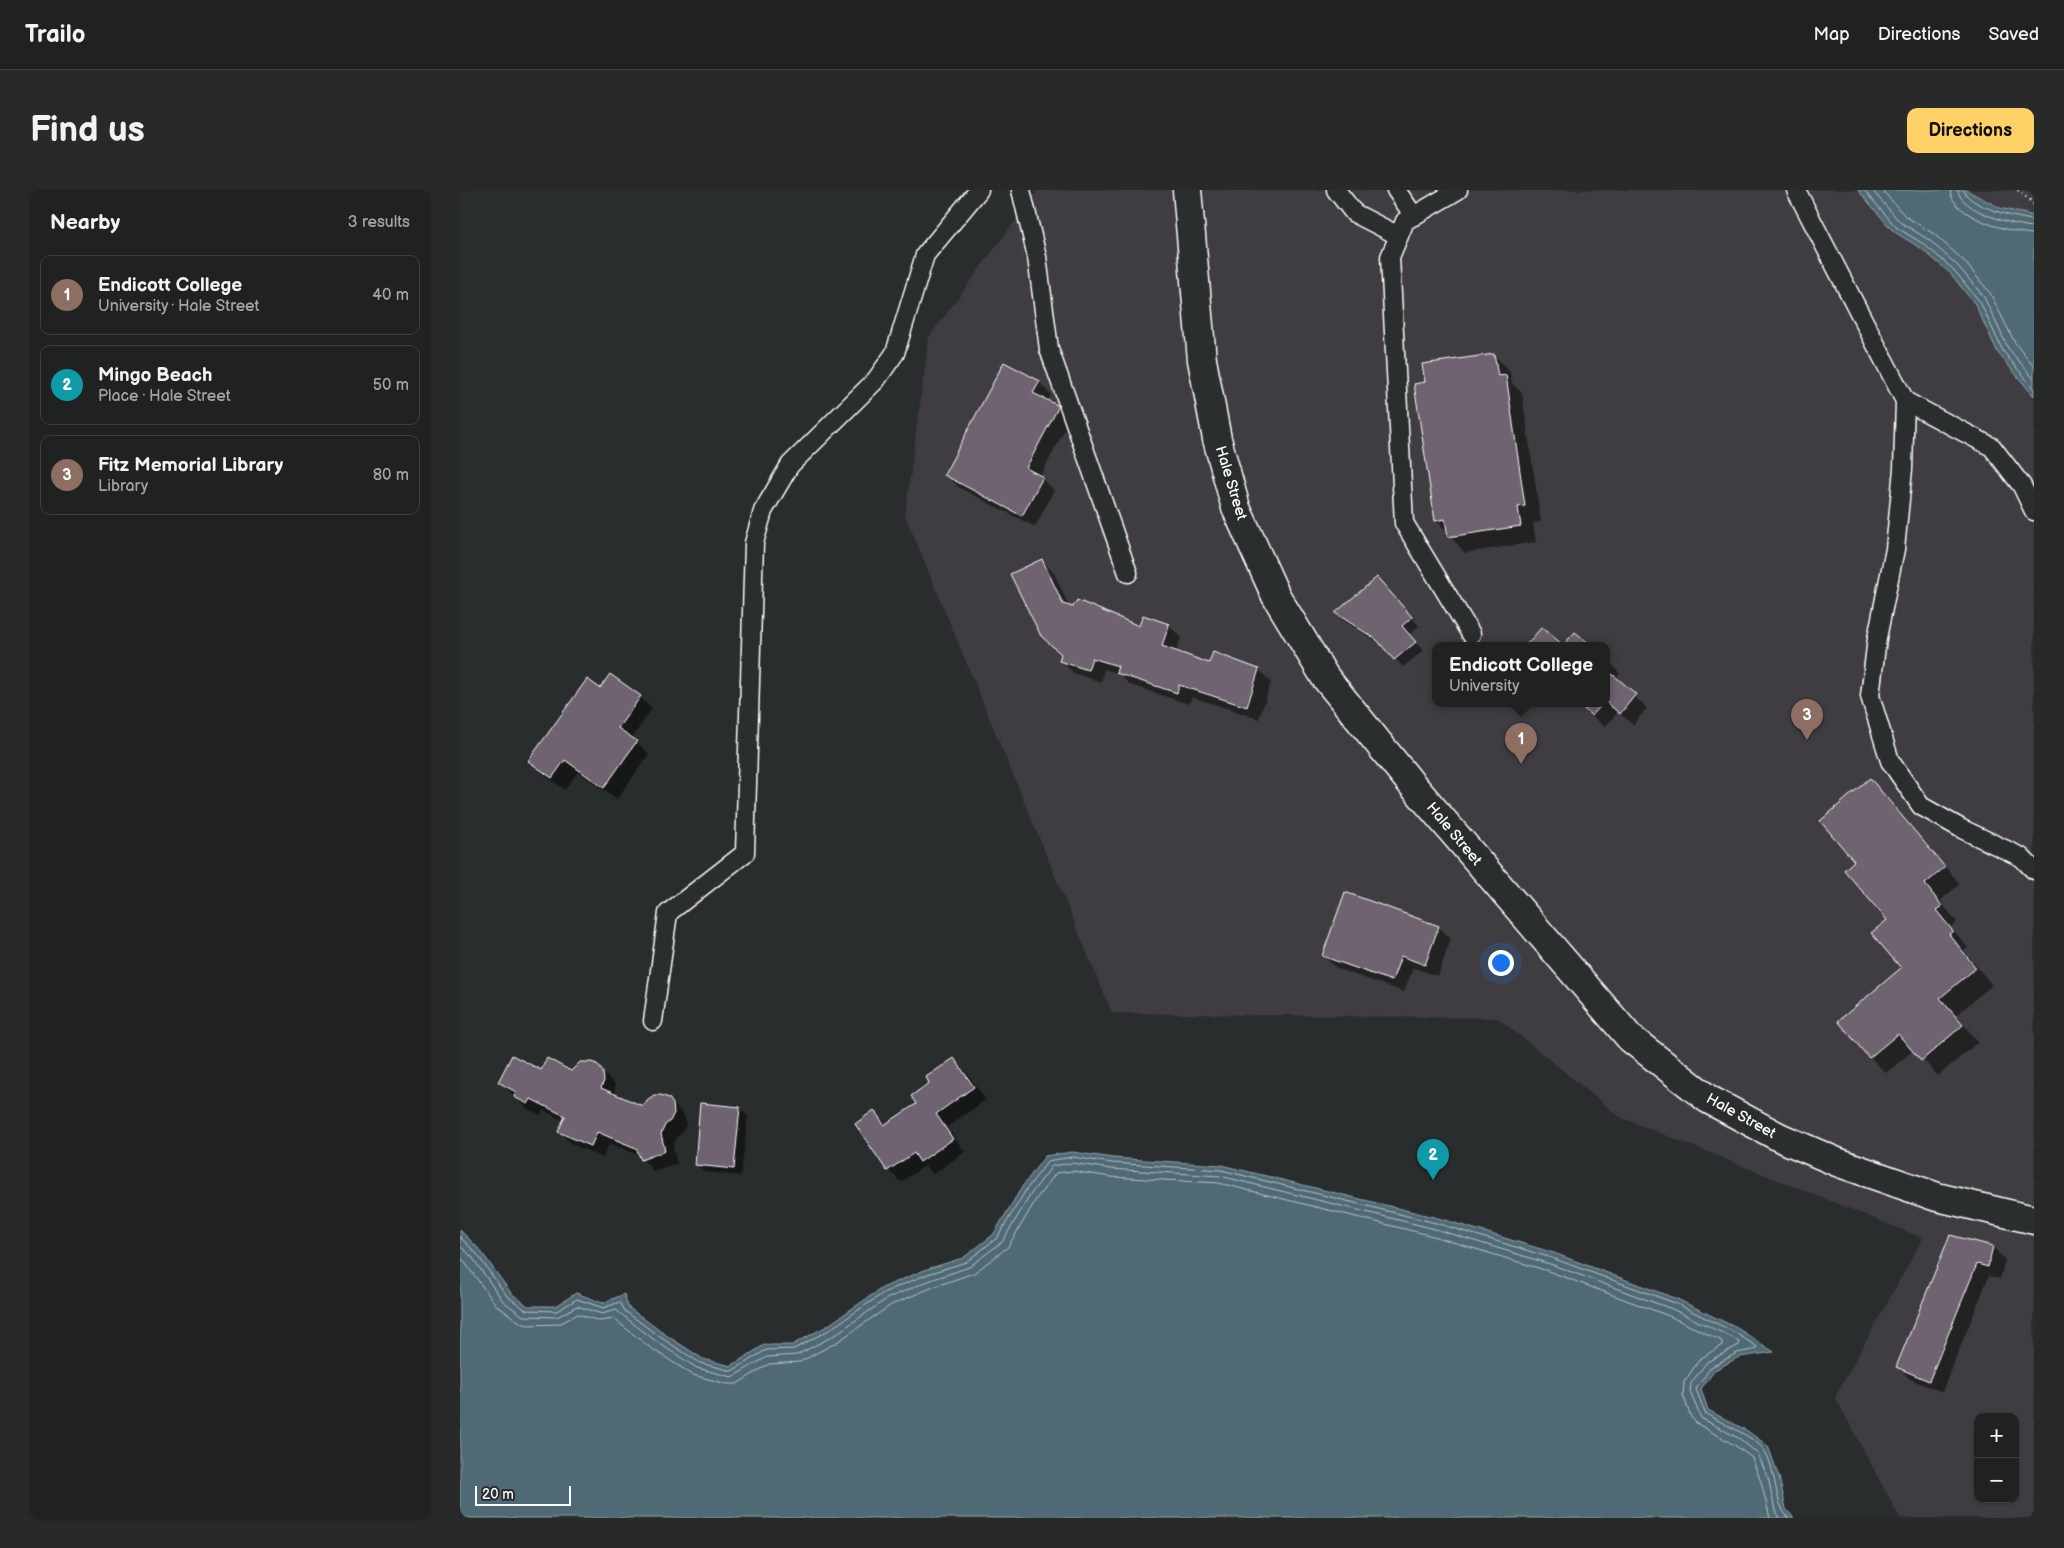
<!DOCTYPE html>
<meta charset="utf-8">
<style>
:root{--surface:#202222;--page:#282a2a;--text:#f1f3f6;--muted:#a2a4a5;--line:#3d3f40;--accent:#ffd166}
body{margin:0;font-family:"Balsamiq Sans",sans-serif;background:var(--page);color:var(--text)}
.controls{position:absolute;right:15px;bottom:15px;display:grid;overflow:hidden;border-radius:10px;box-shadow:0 1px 4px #0004}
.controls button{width:45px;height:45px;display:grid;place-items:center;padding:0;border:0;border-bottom:1px solid var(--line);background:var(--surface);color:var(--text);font:25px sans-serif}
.scale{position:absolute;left:15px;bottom:12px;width:96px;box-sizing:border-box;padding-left:5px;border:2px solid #fff;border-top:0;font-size:14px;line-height:18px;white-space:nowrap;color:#fff;-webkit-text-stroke:4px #2a2d2e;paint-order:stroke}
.you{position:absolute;left:1040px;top:772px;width:18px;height:18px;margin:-12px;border:4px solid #fff;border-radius:50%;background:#1a73e8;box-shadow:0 0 0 8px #1a73e833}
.badge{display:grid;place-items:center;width:32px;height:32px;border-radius:50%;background:var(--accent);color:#fff;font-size:16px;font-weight:700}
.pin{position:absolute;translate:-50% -41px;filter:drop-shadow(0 1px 2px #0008)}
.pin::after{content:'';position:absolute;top:26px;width:18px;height:15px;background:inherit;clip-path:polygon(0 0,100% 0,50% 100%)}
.popup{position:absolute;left:972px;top:452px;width:178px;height:65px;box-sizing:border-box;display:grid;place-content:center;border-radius:10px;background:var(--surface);filter:drop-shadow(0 1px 4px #0005);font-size:16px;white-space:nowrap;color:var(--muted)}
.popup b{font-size:19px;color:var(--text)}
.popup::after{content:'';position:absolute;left:50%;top:100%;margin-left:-10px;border:10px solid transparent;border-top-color:var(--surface)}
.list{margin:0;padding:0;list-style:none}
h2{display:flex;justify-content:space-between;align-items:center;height:65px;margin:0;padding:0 20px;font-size:21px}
h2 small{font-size:16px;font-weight:400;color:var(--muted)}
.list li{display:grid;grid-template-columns:32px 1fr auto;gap:15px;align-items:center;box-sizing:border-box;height:80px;margin:0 10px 10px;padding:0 10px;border:1px solid var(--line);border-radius:10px}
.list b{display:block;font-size:19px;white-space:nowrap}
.list p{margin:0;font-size:16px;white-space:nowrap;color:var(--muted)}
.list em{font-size:16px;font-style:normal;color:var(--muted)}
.map{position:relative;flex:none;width:1574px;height:1328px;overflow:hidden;border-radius:10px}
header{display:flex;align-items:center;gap:30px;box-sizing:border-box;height:70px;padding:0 25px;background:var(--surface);border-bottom:1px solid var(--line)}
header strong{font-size:24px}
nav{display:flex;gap:28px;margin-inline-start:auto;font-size:18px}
.intro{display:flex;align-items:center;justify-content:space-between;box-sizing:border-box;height:120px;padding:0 30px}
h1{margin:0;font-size:35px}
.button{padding:12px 22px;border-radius:10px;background:var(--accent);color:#111;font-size:18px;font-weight:700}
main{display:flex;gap:30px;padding:0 30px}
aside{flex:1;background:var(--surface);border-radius:10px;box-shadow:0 1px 4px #0004}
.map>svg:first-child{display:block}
.built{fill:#3f3d42;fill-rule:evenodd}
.water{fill:#506975;stroke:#96a5ac}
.shadow{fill:#0007}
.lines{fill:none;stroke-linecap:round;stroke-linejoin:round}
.shore{stroke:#b9c3c8;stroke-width:1}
.building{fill:#6f6371;stroke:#fff}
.service-casing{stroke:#fff;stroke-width:21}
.secondary-casing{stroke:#fff;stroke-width:31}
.path{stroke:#fff;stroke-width:3;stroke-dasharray:1 4;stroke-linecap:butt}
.service{stroke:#2a2d2e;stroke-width:18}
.secondary{stroke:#2a2d2e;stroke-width:28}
.labels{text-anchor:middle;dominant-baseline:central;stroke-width:5;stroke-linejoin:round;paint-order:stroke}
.street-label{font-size:15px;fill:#fff;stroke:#2a2d2e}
</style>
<header>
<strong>Trailo</strong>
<nav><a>Map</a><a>Directions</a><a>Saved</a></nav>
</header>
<div class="intro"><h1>Find us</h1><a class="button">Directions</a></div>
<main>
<aside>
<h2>Nearby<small>3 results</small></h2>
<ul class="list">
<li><span class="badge" style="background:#8d6e63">1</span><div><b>Endicott College</b><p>University · Hale Street</p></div><em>40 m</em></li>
<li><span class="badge" style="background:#0f9aa8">2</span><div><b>Mingo Beach</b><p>Place · Hale Street</p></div><em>50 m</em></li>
<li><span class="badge" style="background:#8d6e63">3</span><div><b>Fitz Memorial Library</b><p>Library</p></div><em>80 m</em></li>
</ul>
</aside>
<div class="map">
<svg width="1574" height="1328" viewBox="0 0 1574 1328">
<rect width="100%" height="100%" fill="#2a2d2e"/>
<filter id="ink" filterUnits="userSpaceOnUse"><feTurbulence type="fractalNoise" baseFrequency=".02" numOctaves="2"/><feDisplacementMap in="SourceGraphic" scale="10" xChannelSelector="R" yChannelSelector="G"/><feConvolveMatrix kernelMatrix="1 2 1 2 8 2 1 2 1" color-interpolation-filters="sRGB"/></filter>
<g filter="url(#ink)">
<path class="built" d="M578 0H1574V1328H1440L1375 1207 1463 1048 1160 927 1038 828 652 823 445 325 469 147ZM976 455H1146V513H976ZM1518 1227H1555V1309H1518Z"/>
<path class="water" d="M1398 0H1506L1540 18 1574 26V206L1538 163 1515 114 1490 83 1462 59 1433 41Z
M612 962 653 968 761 975 978 1028 1094 1063 1217 1109 1277 1138 1314 1162 1279 1167 1255 1180 1241 1199 1248 1220 1286 1240 1308 1256 1319 1287 1326 1319 1334 1328H0V1040L20 1060 51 1103 68 1116H96L116 1103 143 1113 164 1104 168 1117 203 1143 243 1169 271 1176 304 1155H332L367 1136 422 1098 467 1079 503 1068 533 1045 562 997 585 966Z"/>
<path class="shadow" d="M1034 165 1050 182 1052 193 1062 203 1081 332 1073 333 1076 352 1005 363 976 330 966 193Z
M579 192 591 205 587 212 598 217 610 230 580 287 594 300 575 337 498 297 486 284Z
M582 370 594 383 610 418 680 438 684 426 709 435 721 448 716 462 750 474 754 463 799 480 811 492 799 529 732 507 729 514 670 495 659 484 644 479 641 492 613 483 601 471 602 465Z
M925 397 959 436 949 445 963 461 943 477 924 456 884 431 876 424Z
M1146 469 1160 483 1155 489 1187 518 1173 535 1158 522 1145 537 1116 513H1146Z
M141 500 180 507 192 519 172 548 189 564 157 609 118 582 105 600 82 583 70 571Z
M1410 590 1426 606 1500 694 1480 711 1497 732 1491 737 1508 758 1504 761 1532 795 1496 825 1518 852 1478 886 1454 860 1426 883 1410 867 1443 778 1429 730 1396 672Z
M979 737 991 749 978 786 953 778 944 802 876 778 863 765Z
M494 870 506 882 526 910 487 937 505 962 473 984 465 976 441 992 428 980 396 934 414 922 427 935 457 914 471 894Z
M137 875 155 895V905L184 917 208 909 221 922 225 928 226 936 222 943 217 947 213 957 217 974 194 982 180 966 149 953 143 968 112 954 100 942 104 931 83 920 81 925 68 919 39 891 81 882 111 883Z
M279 918 288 926 281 986 245 982 236 974Z
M1491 1047 1533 1057 1545 1070 1540 1089 1529 1086 1482 1202 1450 1189 1438 1177Z"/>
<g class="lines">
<path class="shore" d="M1404 0 1436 37 1465 55 1494 80 1520 112 1543 161 1574 199
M1412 0 1440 32 1469 50 1498 76 1524 107 1548 158 1574 189
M1422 0 1445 26 1474 44 1504 71 1530 103 1555 153 1574 177
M1490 0C1491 27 1551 43 1574 44
M1498 0C1499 21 1556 36 1574 37
M1504 0C1506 16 1559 29 1574 30
M0 1047 16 1063 47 1106 66 1120 97 1121 117 1109 143 1118 160 1112 165 1121 200 1147 240 1173 272 1181 306 1160 334 1159 369 1140 425 1102 468 1084 506 1072 537 1048 566 1000 588 971 612 967 652 973 761 980 976 1033 1092 1068 1215 1113 1274 1142 1296 1156 1297 1159 1277 1163 1251 1177 1236 1199 1245 1223C1260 1233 1294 1246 1304 1260 1317 1278 1313 1312 1328 1328
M0 1056 12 1067 43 1111 63 1126 97 1127 117 1116 142 1124 156 1120 197 1152 237 1178 272 1187 307 1167 337 1165 373 1146 428 1108 471 1090 509 1077 542 1052 571 1004 592 976 612 973 651 979 760 986 975 1039 1090 1074 1212 1119 1271 1147 1279 1152V1155L1247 1172 1231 1193 1230 1202 1241 1228 1280 1249 1298 1264 1309 1291 1315 1321 1319 1328
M0 1066 37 1116 61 1133 68 1135 99 1134 118 1124 139 1131 154 1129 192 1159 233 1185 267 1194H277L309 1174 340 1172 377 1152 431 1115 473 1097 514 1083 548 1057 577 1008 596 983 612 981 651 987 759 993 973 1046 1088 1081 1209 1126 1262 1151V1155L1240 1169 1224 1192 1223 1205 1231 1227 1236 1233 1276 1256 1292 1268 1301 1292 1310 1328"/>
</g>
<path class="building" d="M1034 164 1038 186 1046 185 1065 316 1058 317 1061 336 988 347 985 329 975 331 954 194 965 192 962 174Z
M544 172 580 191 573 203 599 216 566 278 583 287 562 326 484 285Z
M582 369 603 414 613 417 617 410 679 436 683 425 709 434 702 456 749 473 753 462 799 479 787 517 719 495 717 503 656 483 658 476 632 468 628 480 599 471 601 464 581 446 550 384Z
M917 387 952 427 942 436 956 452 934 470 917 450 875 423Z
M1082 437 1103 455 1115 442 1131 455H1066Z
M1146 479 1176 504 1160 524 1146 512Z
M150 484 181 506 158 538 177 551 144 598 105 570 92 588 68 571 127 489 140 498Z
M1117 513H1143L1132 526Z
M1410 588 1485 677 1465 694 1482 716 1476 720 1493 741 1489 744 1516 778 1480 808 1503 835 1461 871 1438 844 1409 868 1378 831 1441 778 1411 743 1427 730 1384 680 1394 671 1360 631Z
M885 702 979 736 965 775 941 766 932 791 862 766Z
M52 865 81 880 87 868 111 881 120 872H131L137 874 143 882 144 891 141 898 183 916 187 910 194 905H201L209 908 213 914 214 923 210 931 205 935 201 944 205 961 181 970 176 958 137 942 131 956 98 942 105 926 71 909 68 914 54 907 56 902 38 892Z
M494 868 514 897 476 924 493 949 460 972 454 963 427 981 395 934 414 920 424 935 456 914 451 906 469 893 466 887Z
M240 913 280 917 274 979 235 975Z
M1490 1045 1533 1056 1528 1077 1517 1074 1469 1191 1436 1177Z"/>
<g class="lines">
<defs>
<path id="service" d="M561 0 577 67 589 159 668 383
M876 0 894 23 939 46
M936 0 954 26
M998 0 945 31 930 67 944 333 1011 444
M1336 0 1445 211 1443 279 1435 359 1417 448 1410 506 1430 571 1461 616 1502 639 1561 667 1574 680
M1445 211 1532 257 1562 296 1574 321
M193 831 208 723 285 663 294 353 303 321 330 275 416 190 435 163 465 65 519 0"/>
<path id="secondary" d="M727 0 742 170 757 249 776 318 816 406 865 487 950 592 1170 848 1248 909 1319 947 1377 972 1477 1007 1574 1030"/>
</defs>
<use href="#service" class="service-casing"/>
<use href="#secondary" class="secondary-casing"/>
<path class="path" d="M1558 0 1574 14"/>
<use href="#service" class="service"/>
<use href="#secondary" class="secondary"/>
</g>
</g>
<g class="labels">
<g class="street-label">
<text transform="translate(771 293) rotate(73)">Hale Street</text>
<text transform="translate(994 644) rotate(50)">Hale Street</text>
<text transform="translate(1281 926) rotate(29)">Hale Street</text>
</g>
</g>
</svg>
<div class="controls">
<button>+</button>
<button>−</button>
</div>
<div class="scale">20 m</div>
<div class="you"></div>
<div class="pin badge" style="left:1061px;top:574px;background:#8d6e63">1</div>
<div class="popup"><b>Endicott College</b>University</div>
<div class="pin badge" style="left:973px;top:990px;background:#0f9aa8">2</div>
<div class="pin badge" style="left:1347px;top:550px;background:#8d6e63">3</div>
</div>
</main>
